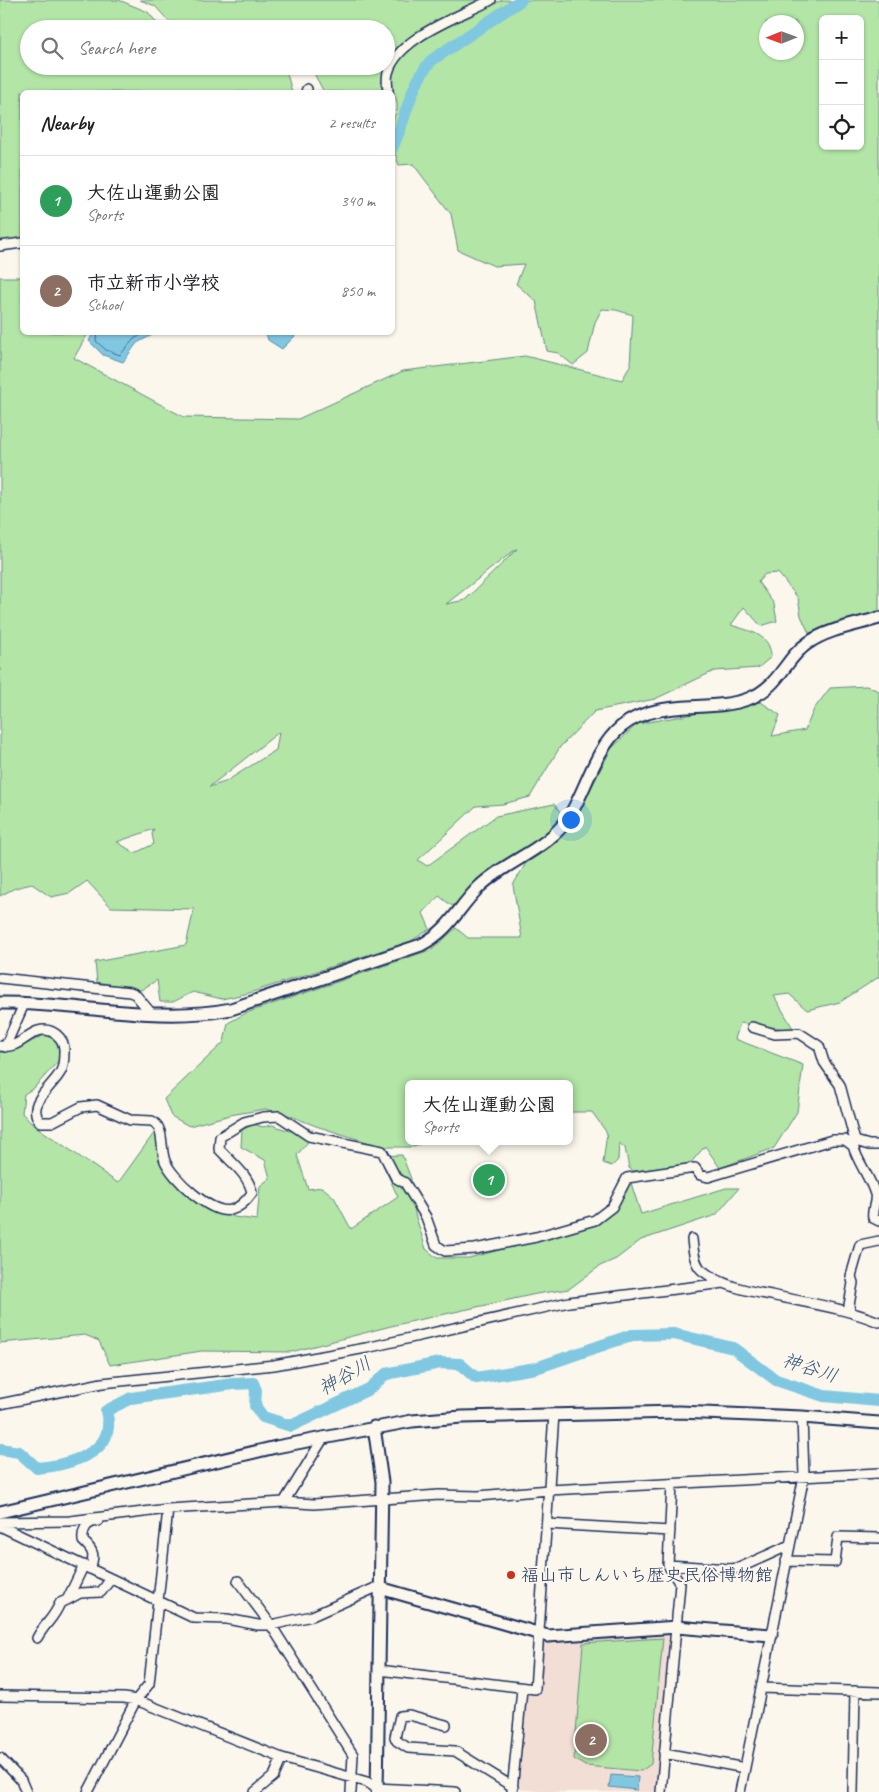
<!DOCTYPE html>
<meta charset="utf-8">
<style>
:root{--surface:#fff;--page:#f2f2f2;--text:#202124;--muted:#757577;--line:#e0e0e0;--accent:#1a73e8}
body{margin:0;font-family:Caveat,"Klee One",sans-serif;background:var(--page);color:var(--text)}
.controls{position:absolute;right:15px;top:15px;display:grid;overflow:hidden;border-radius:8px;box-shadow:0 1px 4px #0004}
.controls button{width:45px;height:45px;display:grid;place-items:center;padding:0;border:0;border-bottom:1px solid var(--line);background:var(--surface);color:var(--text);font:25px sans-serif}
.compass{position:absolute;left:759px;top:15px;width:45px;height:45px;border-radius:50%;background:var(--surface);box-shadow:0 1px 4px #0004;rotate:269deg}
.you{position:absolute;left:570px;top:819px;width:18px;height:18px;margin:-12px;border:4px solid #fff;border-radius:50%;background:#1a73e8;box-shadow:0 0 0 8px #1a73e833}
.badge{display:grid;place-items:center;width:32px;height:32px;border-radius:50%;background:var(--accent);color:#fff;font-size:16px;font-weight:700}
.pin{position:absolute;translate:-50% -50%;border:2px solid #fff;box-shadow:0 1px 5px #0006}
.popup{position:absolute;left:405px;top:1080px;width:168px;height:65px;box-sizing:border-box;display:grid;place-content:center;border-radius:8px;background:var(--surface);filter:drop-shadow(0 1px 4px #0005);font-size:16px;white-space:nowrap;color:var(--muted)}
.popup b{font-size:19px;color:var(--text)}
.popup::after{content:'';position:absolute;left:50%;top:100%;margin-left:-10px;border:10px solid transparent;border-top-color:var(--surface)}
.list{margin:0;padding:0;list-style:none}
h2{display:flex;justify-content:space-between;align-items:center;height:65px;margin:0;padding:0 20px;font-size:21px}
h2 small{font-size:16px;font-weight:400;color:var(--muted)}
.list li{display:grid;grid-template-columns:32px 1fr auto;gap:15px;align-items:center;box-sizing:border-box;height:90px;padding:0 20px;border-top:1px solid var(--line)}
.list b{display:block;font-size:19px;white-space:nowrap}
.list p{margin:0;font-size:16px;white-space:nowrap;color:var(--muted)}
.list em{font-size:16px;font-style:normal;color:var(--muted)}
.icon{flex:none;width:28px;height:28px;fill:none;stroke:currentColor;stroke-width:2;stroke-linecap:round;stroke-linejoin:round}
.map{position:relative;flex:none;width:879px;height:1792px;overflow:hidden}
.search{position:absolute;background:var(--surface);box-shadow:0 1px 4px #0004;left:20px;top:20px;width:375px;height:55px;display:flex;align-items:center;gap:12px;box-sizing:border-box;padding:0 18px;border-radius:28px;color:var(--muted);font-size:19px}
.panel{position:absolute;background:var(--surface);box-shadow:0 1px 4px #0004;left:20px;top:90px;width:375px;height:245px;border-radius:8px}
.map>svg:first-child{display:block}
.built{fill:#f2ded5}
.green{fill:#b2e5a6;stroke:#668a82;fill-rule:evenodd}
.water{fill:#80c7e1;stroke:#588aad}
.lines{fill:none;stroke-linecap:round;stroke-linejoin:round}
.shore{stroke:#436c92;stroke-width:1}
.river{stroke:#80c7e1;stroke-width:12}
.street-casing{stroke:#1b2f5e;stroke-width:12}
.secondary-casing{stroke:#1b2f5e;stroke-width:15}
.street{stroke:#fbf7ec;stroke-width:9}
.secondary{stroke:#fbf7ec;stroke-width:11}
.poi-dot{fill:#c8321e;stroke:#fbf7ec;stroke-width:2}
.labels{text-anchor:middle;dominant-baseline:central;stroke-width:4;stroke-linejoin:round;paint-order:stroke}
.poi-label{font-size:18px;fill:#1b2f5e;stroke:#fbf7ec;text-anchor:start}
.water-label{font-size:19px;font-style:italic;fill:#34557f;stroke:#fbf7ec}
</style>
<div class="map">
<svg width="879" height="1792" viewBox="0 0 879 1792">
<rect width="100%" height="100%" fill="#fbf7ec"/>
<filter id="ink" filterUnits="userSpaceOnUse"><feTurbulence type="fractalNoise" baseFrequency=".02" numOctaves="2"/><feDisplacementMap in="SourceGraphic" scale="10" xChannelSelector="R" yChannelSelector="G"/><feConvolveMatrix kernelMatrix="1 2 1 2 8 2 1 2 1" color-interpolation-filters="sRGB"/></filter>
<g filter="url(#ink)">
<path class="built" d="M669 1632 673 1635 659 1792H548L515 1789 524 1691 539 1690 543 1645 548 1642Z"/>
<path class="green" d="M0 0H119L148 12 162 29H29V66H280L286 70 292 92H22V240L0 244Z
M140 0H478C448 18 371 49 383 92H324L310 66H386V29H178L172 25 155 6Z
M502 0H879V612L809 633 801 616 798 598 778 573 765 574 758 582 774 604 777 621 761 626 744 607 731 625C749 631 771 634 771 657L758 668 714 671 655 699 595 711 560 747 530 797 503 804 476 806 418 860 427 866 496 816 554 804 563 815 551 831 492 867 455 908 439 896 423 913 430 929 411 941 249 993 222 999 193 992 173 1002H160L157 980 141 990 97 982 95 962 186 945 194 909 111 907 87 881 70 893 51 897 32 884 15 888 0 896V277H20L22 275V332L88 333 74 358 184 417 298 419 403 371 525 356 622 380 630 366 633 315 616 310 602 309 595 322 588 353 573 365 558 353 547 351 536 301 516 284 524 264 494 266 458 250 451 214 413 164 399 165C394 151 389 136 393 120 393 117 397 113 397 110 399 96 386 86 395 65 404 40 477 12 502 0ZM823 19H860V146H823ZM766 22H796V52H766ZM517 549 465 600 446 604 516 549ZM279 732 276 750 225 782 209 787ZM154 829 152 834 154 844 135 853 117 842Z
M866 686 879 691V977L840 1002 807 1010 789 994 774 996 794 1030 740 1023 735 1039 803 1065 797 1112 774 1148 720 1168 705 1146 689 1165 633 1171 629 1168 625 1148 619 1143 618 1160 612 1166 603 1163 607 1133 592 1112H569V1084H409V1141H431L409 1147H383L316 1126 288 1115 265 1109 230 1115 189 1126 171 1116 164 1099 224 1042 228 1023 246 1013 433 949 456 928 468 938H522L513 885 526 863 561 833 577 815 611 749 637 724 761 702 780 715 772 736 805 730 814 709 830 688Z
M46 1034H61L62 1057 34 1088 24 1094 22 1113 31 1123 118 1183 162 1122 165 1156 177 1175 234 1217 257 1220 260 1186 270 1178 265 1160 241 1147 242 1130 254 1124 263 1127 272 1125 290 1131 308 1128 313 1130 307 1143 297 1155 308 1189 322 1187 334 1197 351 1229 398 1197 379 1156 402 1155 411 1179 415 1214 426 1249 437 1258H469L596 1225 612 1212 623 1192 631 1183 641 1214 726 1188H739L716 1215 641 1240 616 1259 600 1266 569 1289 536 1294 391 1326 291 1352 202 1351 110 1365 99 1341 85 1335 0 1343V1041L13 1042 23 1046Z
M663 1638 651 1764 641 1771 585 1766 574 1759 583 1643Z"/>
<path class="water" d="M93 333V332L156 333 137 343 123 362 103 355 89 341Z
M266 333 298 332V333L282 349 268 340Z
M611 1775 638 1777 637 1790 609 1787Z"/>
<g class="lines">
<path class="shore" d="M97 332 96 341 106 350 120 355 134 339 146 332"/>
<path class="river" d="M392 148C407 118 409 85 432 60L521 0
M0 1449 19 1452 37 1468C60 1466 106 1457 108 1427 109 1422 107 1416 106 1411L131 1398 233 1384 253 1383 256 1390 255 1406 263 1417 291 1426 369 1389 386 1374 440 1363 460 1364 476 1378 536 1368 632 1335 674 1334 733 1348 776 1380 824 1396 879 1401"/>
<defs>
<path id="street" d="M306 92 307 89
M388 92C388 87 386 79 388 73 397 37 461 16 491 0
M0 246 22 243
M0 978 130 992 135 994 151 1013
M752 1027 775 1034 799 1033 819 1046 824 1062 840 1085 855 1141
M0 1046C18 1049 24 1036 38 1031 52 1027 65 1038 64 1052 64 1058 64 1065 61 1071 53 1087 25 1103 40 1122H52L81 1107 97 1105 130 1120 152 1121C165 1128 160 1149 165 1161 172 1178 211 1215 231 1210 239 1208 247 1200 252 1193 249 1175 232 1163 219 1149L220 1137 244 1122 263 1117 279 1116 309 1136 382 1151 396 1178 405 1183 426 1217 436 1245 445 1251 475 1249 536 1237 595 1220 612 1207 627 1178 695 1168 700 1175 708 1177 832 1140H845L853 1146
M5 1047 24 1004
M879 1145H869L855 1141 853 1146C858 1163 870 1177 875 1194 877 1202 871 1210 873 1218L879 1221
M692 1239C693 1249 694 1265 703 1271 722 1286 748 1291 771 1295 807 1303 845 1308 879 1322
M850 1312 849 1305 853 1283 851 1276 860 1245 879 1241
M0 1404 102 1383 274 1365 366 1348 569 1302 724 1283
M284 1502 324 1437
M0 1522 70 1521 168 1509 284 1502 314 1504 439 1495 478 1496 549 1490 879 1473
M547 1524 670 1531
M0 1526 194 1618 227 1619 258 1625H271L312 1616 375 1588H380
M786 1561 835 1562 838 1537 879 1538
M668 1565 730 1569 739 1568 790 1545
M90 1569C95 1555 94 1551 83 1541 82 1530 86 1522 98 1521
M238 1581 271 1625 353 1755 351 1792
M67 1600 80 1593 101 1592 110 1580
M37 1638C45 1623 53 1620 60 1603L67 1600 84 1565
M379 1670 535 1689 554 1414
M761 1688 879 1692
M0 1696 124 1698 136 1700 282 1758 367 1782 376 1788 455 1792
M446 1725 409 1715 400 1716 395 1737 397 1741 408 1748 455 1751 513 1787
M664 1753 745 1768
M0 1758 21 1780 26 1792
M512 1791 522 1689
M88 1792 136 1700 149 1684 168 1509
M255 1792 274 1776 282 1758
M661 1792 680 1584 668 1565 672 1485
M740 1792 804 1476 802 1417
M853 1792 855 1691"/>
<path id="secondary" d="M0 1003C77 1002 155 1024 231 1009L421 945C451 929 457 909 479 887 507 860 550 849 570 815 587 787 595 749 621 727 655 698 709 713 748 699 780 687 785 658 808 643 828 629 856 625 879 618
M374 1427 382 1482 377 1792
M0 1512 276 1447 412 1421 462 1417 679 1412 802 1417 879 1423
M380 1588 548 1636 677 1627 771 1635"/>
</defs>
<use href="#street" class="street-casing"/>
<use href="#secondary" class="secondary-casing"/>
<use href="#street" class="street"/>
<use href="#secondary" class="secondary"/>
</g>
</g>
<circle class="poi-dot" cx="511" cy="1575" r="5"/>
<g class="labels">
<g class="poi-label">
<text x="521" y="1575">福山市しんいち歴史民俗博物館</text>
</g>
<g class="water-label">
<text transform="translate(810 1368) rotate(18)">神谷川</text>
<text transform="translate(345 1376) rotate(-30)">神谷川</text>
</g>
</g>
</svg>
<div class="controls">
<button>+</button>
<button>−</button>
<button><svg class="icon" aria-label="locate" viewBox="0 0 24 24"><circle cx="12" cy="12" r="6"/><path d="M12 2v4M12 18v4M2 12h4M18 12h4"/></svg></button>
</div>
<svg class="compass" viewBox="-18 -18 36 36"><path d="M0-13l5 13h-10z" fill="#e53935"/><path d="M0 13l5-13h-10z" fill="#757577"/></svg>
<div class="you"></div>
<div class="pin badge" style="left:489px;top:1180px;background:#2e9e5b">1</div>
<div class="popup"><b>大佐山運動公園</b>Sports</div>
<div class="pin badge" style="left:591px;top:1740px;background:#8d6e63">2</div>
<div class="search"><svg class="icon" aria-label="search" viewBox="0 0 24 24"><circle cx="10" cy="10" r="6"/><path d="M15 15l6 6"/></svg>Search here</div>
<section class="panel">
<h2>Nearby<small>2 results</small></h2>
<ul class="list">
<li><span class="badge" style="background:#2e9e5b">1</span><div><b>大佐山運動公園</b><p>Sports</p></div><em>340 m</em></li>
<li><span class="badge" style="background:#8d6e63">2</span><div><b>市立新市小学校</b><p>School</p></div><em>850 m</em></li>
</ul>
</section>
</div>
